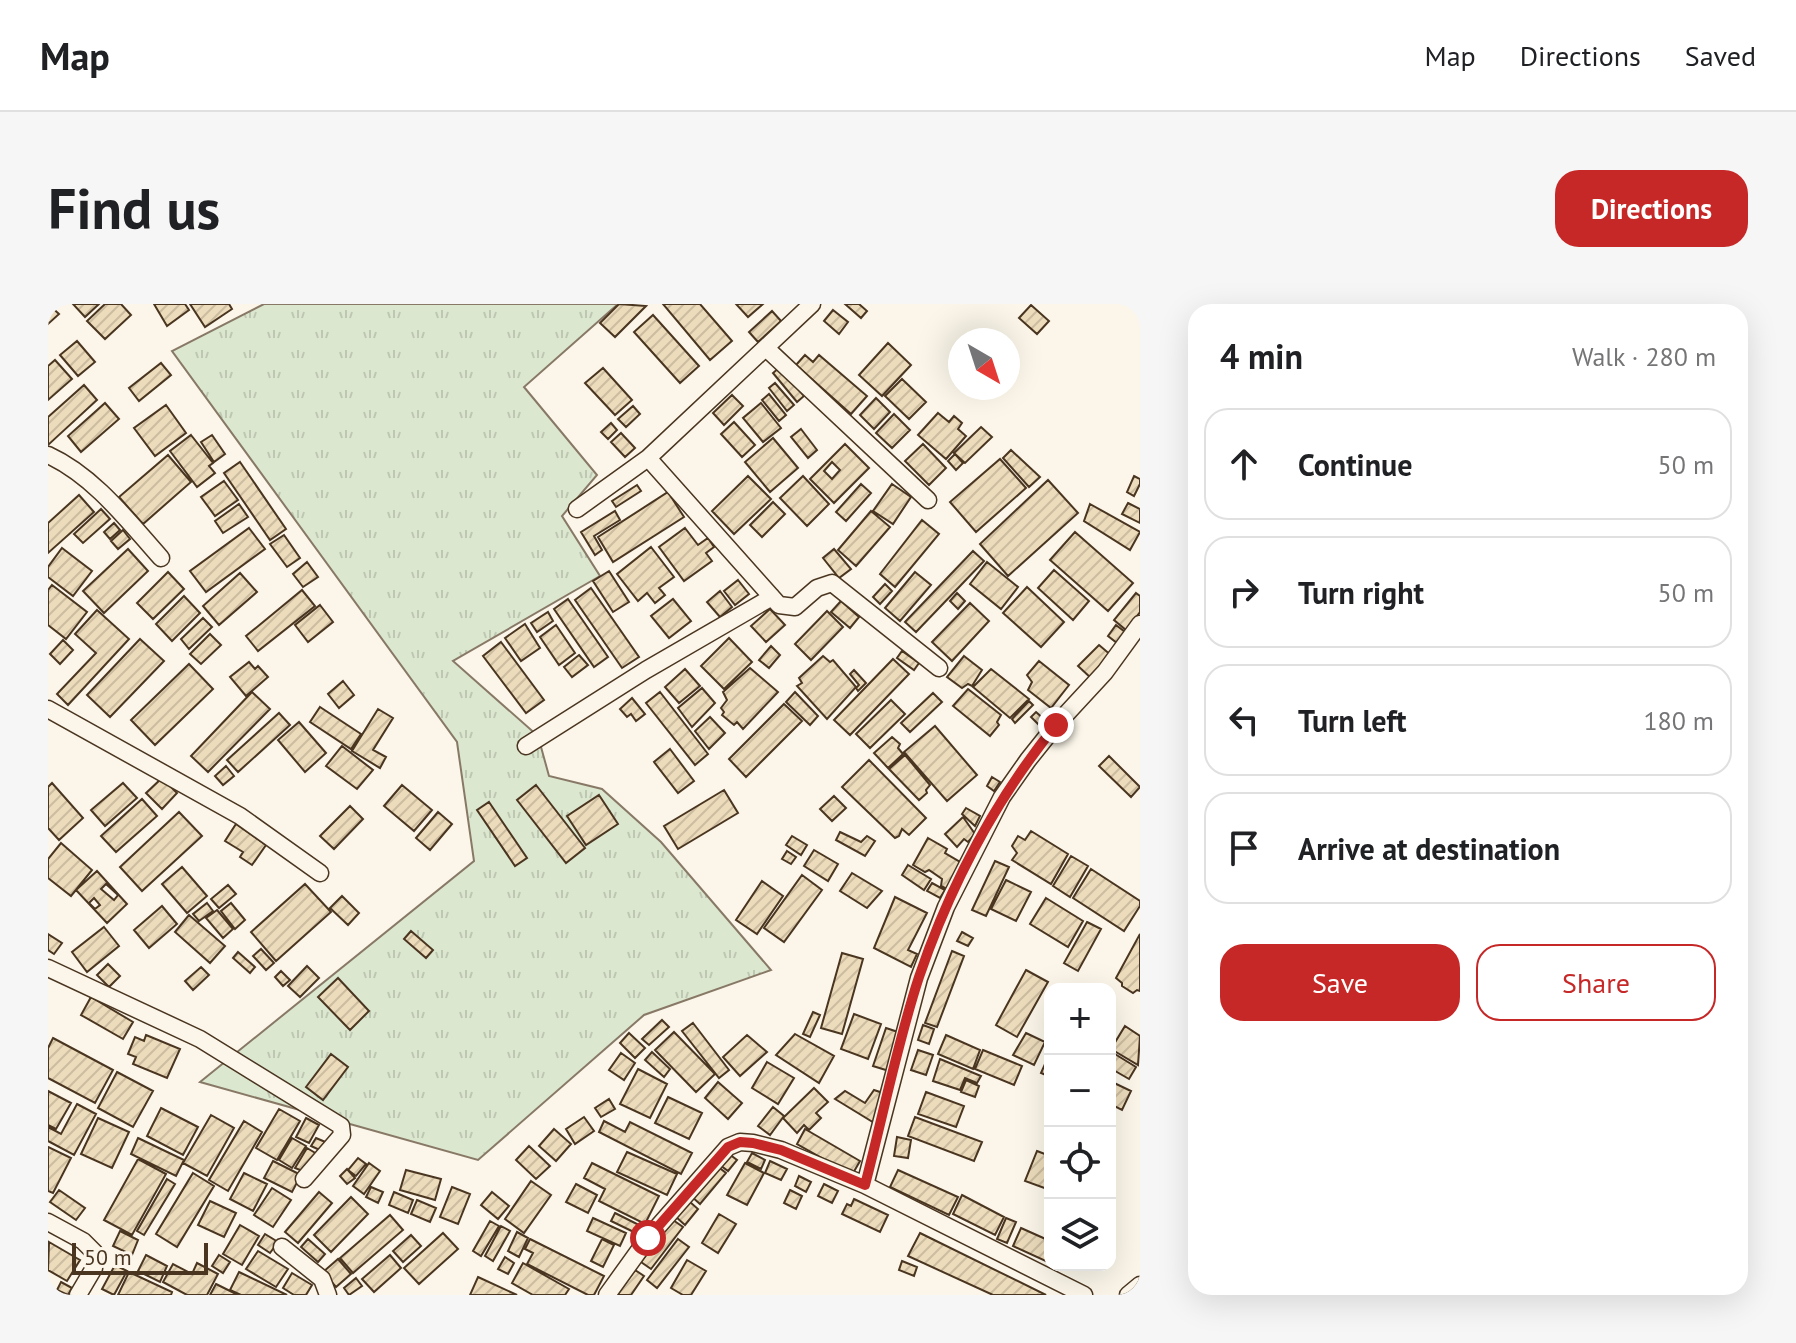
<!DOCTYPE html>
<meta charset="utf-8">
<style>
:root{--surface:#fff;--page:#f6f6f6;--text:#202124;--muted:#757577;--line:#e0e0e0;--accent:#c62828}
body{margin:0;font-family:"PT Sans",sans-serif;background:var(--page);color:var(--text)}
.controls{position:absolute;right:24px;bottom:24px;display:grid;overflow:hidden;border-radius:16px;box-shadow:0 8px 32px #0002}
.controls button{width:72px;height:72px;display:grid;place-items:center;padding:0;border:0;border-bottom:2px solid var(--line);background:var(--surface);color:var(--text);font:40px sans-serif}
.compass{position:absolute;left:900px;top:24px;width:72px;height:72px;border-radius:50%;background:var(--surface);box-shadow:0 8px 32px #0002;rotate:141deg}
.scale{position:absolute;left:24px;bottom:20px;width:136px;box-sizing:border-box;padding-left:8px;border:4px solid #4a3520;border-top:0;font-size:22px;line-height:28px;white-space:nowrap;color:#4a3520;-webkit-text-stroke:6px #fbf6e9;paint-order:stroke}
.stop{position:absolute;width:24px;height:24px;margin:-18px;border:6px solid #c62828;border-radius:50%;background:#fff}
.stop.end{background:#c62828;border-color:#fff;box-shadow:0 2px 8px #0008}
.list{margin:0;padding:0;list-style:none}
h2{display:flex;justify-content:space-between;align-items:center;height:104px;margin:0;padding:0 32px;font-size:34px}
h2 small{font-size:26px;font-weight:400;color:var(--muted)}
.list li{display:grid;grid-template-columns:52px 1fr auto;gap:24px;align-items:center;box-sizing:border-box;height:112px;margin:0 16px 16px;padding:0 16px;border:2px solid var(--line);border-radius:24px}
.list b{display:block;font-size:30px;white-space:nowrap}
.list em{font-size:26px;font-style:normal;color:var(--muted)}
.actions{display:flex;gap:16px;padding:24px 32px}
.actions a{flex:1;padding:18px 0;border:2px solid var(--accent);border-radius:24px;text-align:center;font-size:28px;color:var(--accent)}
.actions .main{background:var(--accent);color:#fff}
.icon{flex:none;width:44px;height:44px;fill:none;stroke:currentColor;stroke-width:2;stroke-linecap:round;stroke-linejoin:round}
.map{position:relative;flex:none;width:1092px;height:991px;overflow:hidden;border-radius:24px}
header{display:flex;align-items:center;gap:48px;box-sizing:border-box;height:112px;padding:0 40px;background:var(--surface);border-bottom:2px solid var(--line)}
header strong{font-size:38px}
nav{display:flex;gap:44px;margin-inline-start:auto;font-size:28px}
.intro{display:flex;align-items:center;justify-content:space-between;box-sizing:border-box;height:192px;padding:0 48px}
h1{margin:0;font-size:56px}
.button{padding:20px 36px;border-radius:24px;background:var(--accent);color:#fff;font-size:28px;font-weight:700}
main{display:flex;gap:48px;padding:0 48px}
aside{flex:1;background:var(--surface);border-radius:24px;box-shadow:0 8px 32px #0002}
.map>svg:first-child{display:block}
.grass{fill:url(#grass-tufts);stroke:#887966;stroke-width:2}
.building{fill:url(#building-hatch);stroke:#4a3520;stroke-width:2;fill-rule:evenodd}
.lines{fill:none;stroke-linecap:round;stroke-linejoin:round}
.street-casing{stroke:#4a3520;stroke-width:19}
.street{stroke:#fbf6e9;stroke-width:16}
.route{stroke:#c62828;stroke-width:10}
</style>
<header>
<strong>Map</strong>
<nav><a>Map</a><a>Directions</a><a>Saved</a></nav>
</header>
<div class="intro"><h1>Find us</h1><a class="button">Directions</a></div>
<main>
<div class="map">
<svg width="1092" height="991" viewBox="0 0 1092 991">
<defs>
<pattern id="grass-tufts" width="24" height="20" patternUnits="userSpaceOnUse" patternTransform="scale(2)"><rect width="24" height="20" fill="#dce7d0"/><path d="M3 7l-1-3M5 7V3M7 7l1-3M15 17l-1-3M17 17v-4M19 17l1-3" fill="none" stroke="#bec7b2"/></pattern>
<pattern id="building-hatch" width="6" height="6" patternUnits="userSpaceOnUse" patternTransform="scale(2)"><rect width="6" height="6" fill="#ecdcbc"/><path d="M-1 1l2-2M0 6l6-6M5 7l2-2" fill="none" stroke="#ccbda1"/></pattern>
</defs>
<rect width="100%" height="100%" fill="#fbf6e9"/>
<path class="grass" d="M216 0H570L476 83 549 171 514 212 552 272 405 357 490 432 501 472 554 485 613 538 723 666 596 711 430 856 152 778 426 557 409 438 124 47Z"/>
<path class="building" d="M0 0 11 10 0 20Z
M25 0H51L37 13Z
M57 0H73L83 11 57 35 39 17Z
M106 0H137L141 6 119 22Z
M142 0H181L184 5 157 23Z
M571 0 598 2 567 33 552 19Z
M615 0H652L684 37 662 56Z
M688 0H715L700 13Z
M797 0H811L819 7 813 14Z
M983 1 1001 17 989 30 971 14Z
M785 6 800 18 791 30 776 17Z
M724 7 733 17 710 38 701 28Z
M605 11 651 62 632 79 586 28Z
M29 37 47 58 30 72 12 51Z
M840 39 863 61 834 92 811 71Z
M757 51 765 58 771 51 819 92 803 110 748 61Z
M7 56 24 75 0 96V62Z
M113 59 123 71 91 97 81 84Z
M732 63 756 92 749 98 725 69Z
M555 64 584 96 567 111 537 79Z
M854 75 878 98 861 115 837 92Z
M727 79 746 101 739 107 721 84Z
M36 81 49 96 0 141V113Z
M721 90 738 111 731 117 714 96Z
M684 91 695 102 676 121 665 109Z
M828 94 842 108 826 125 812 111Z
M57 99 71 115 33 148 20 132Z
M713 99 733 124 715 138 695 114Z
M118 101 138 129 107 152 86 124Z
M585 102 592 110 578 123 570 115Z
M890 109 901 118 906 112 914 119 910 125 918 132 898 155 870 131Z
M846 110 862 126 844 144 828 129Z
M686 118 707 141 694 153 673 130Z
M563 119 569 126 560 135 553 128Z
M933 123 944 133 917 159 906 149Z
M753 125 769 146 760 154 743 133Z
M573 129 587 144 577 153 563 138Z
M143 131 165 159 161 162 167 169 149 183 122 147Z
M164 131 177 150 166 158 153 138Z
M725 134 750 164 722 188 697 158Z
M797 140 821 164 786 199 762 175ZM784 158 792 166 784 175 776 167Z
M875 140 898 164 881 181 857 157Z
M963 146 992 173 981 183 955 154Z
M907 150 915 159 908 166 900 157Z
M120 151 143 178 95 220 71 193Z
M952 155 978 184 928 228 902 198Z
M192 158 238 225 222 236 176 169Z
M700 172 723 195 686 230 664 207Z
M755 172 781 200 759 222 732 194Z
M1086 172 1092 175V180L1086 192 1079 188Z
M1000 176 1030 209 960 272 932 240Z
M176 177 190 196 167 212 153 193Z
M813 180 823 189 798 217 788 208Z
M844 180 863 193 845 220 825 207Z
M589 181 593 187 568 203 564 197Z
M620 188 636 213 565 258 550 233Z
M31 191 46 208 0 249V219Z
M725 198 737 210 714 233 702 221Z
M1080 199 1092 205V219L1074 210Z
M191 200 200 213 175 229 167 217Z
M1042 200 1092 228 1082 246 1036 217Z
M53 205 62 215 35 239 26 230Z
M567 207 572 216 546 232 554 246 547 251 533 228Z
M823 207 842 223 808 262 790 246Z
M874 216 891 230 847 283 832 270Z
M66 219 72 226 62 235 56 228Z
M201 224 217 245 158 288 142 267Z
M637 224 650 241 660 234 666 243 658 249 664 257 636 277 611 243Z
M75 226 82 235 70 245 63 237Z
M1027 228 1085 279 1060 307 1002 256Z
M236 231 252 254 239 263 222 240Z
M603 243 626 273 611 284 617 291 607 299 599 289 590 297 569 270Z
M14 244 44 267 25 292 0 273V263Z
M80 245 100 267 56 309 35 287Z
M786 245 803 265 791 274 775 254Z
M925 247 936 257 868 328 857 318Z
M259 258 270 273 255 283 245 270Z
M939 258 970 283 953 305 922 280Z
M1006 266 1041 297 1025 316 990 284Z
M561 267 581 298 565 308 545 277Z
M120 268 136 285 105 315 89 299Z
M867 268 883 281 852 317 837 304Z
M192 269 209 288 171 321 155 302Z
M690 276 701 290 687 301 676 287Z
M837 280 844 287 832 300 825 293Z
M4 281 39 308 18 335 0 321V286Z
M979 283 1016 318 993 343 955 309Z
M543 284 591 353 574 364 527 296Z
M254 286 267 302 210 347 198 332Z
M672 287 684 303 672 313 659 298Z
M909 289 917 297 910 305 902 297Z
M1088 289 1092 292V308L1078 326 1066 316Z
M136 292 152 309 124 337 108 320Z
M520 295 560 353 546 363 506 305Z
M625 295 643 317 621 334 603 312Z
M793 297 811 313 802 324 783 308Z
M922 299 941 317 904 357 884 338Z
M272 301 285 318 260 338 247 321Z
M722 305 737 321 718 338 703 322Z
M49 306 81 335 20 401 9 390 48 349 27 330Z
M779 307 795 323 763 356 747 340Z
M500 308 505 317 489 328 483 319Z
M155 314 164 323 141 345 133 335Z
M477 320 492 344 473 357 457 334Z
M508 321 527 349 511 361 492 333Z
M1068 321 1077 328 1069 339 1060 332Z
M162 330 173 341 153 360 142 350Z
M681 334 704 358 676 385 653 362Z
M92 335 116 357 62 413 39 391Z
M15 336 25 346 12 360 2 350Z
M453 338 496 396 478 409 435 352Z
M1051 341 1064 352 1043 374 1030 362Z
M723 342 732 351 721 364 711 356Z
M854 347 871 359 866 366 849 354Z
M531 351 540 361 524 373 516 363Z
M775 352 782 358 785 356 808 383 779 415 749 382 754 379 751 374Z
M916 352 934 366 924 382 920 380 914 384 899 373Z
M845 355 861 370 802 431 786 416Z
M991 357 1021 381 1003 404 980 386 984 378 979 371Z
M201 358 207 365 210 362 220 373 198 392 182 373Z
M141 360 165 385 107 441 83 416Z
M702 364 730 388 695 425 689 418 686 421 674 411 676 408 673 404 679 396 675 388Z
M637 365 652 382 631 399 617 383Z
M943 365 981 395 962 414 925 383Z
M806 366 818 379 810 387 808 384 811 381 802 370Z
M295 377 306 391 291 404 280 390Z
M654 384 667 399 644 423 630 404Z
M920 385 953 411 949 418 951 421 942 432 905 402Z
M204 388 222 405 160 468 143 452Z
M612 388 660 450 647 461 598 399Z
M747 388 770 412 762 421 738 398Z
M885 389 894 398 862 428 853 419Z
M584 394 597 410 588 417 583 410 579 413 572 405Z
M843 396 857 410 822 444 808 430Z
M981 397 985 401 967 419 964 415Z
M736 400 754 417 698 473 681 455Z
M272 403 313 430 303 445 262 418Z
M330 405 345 414 325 446 338 453 332 464 304 447Z
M988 408 997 416 992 422 983 413Z
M231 409 242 421 190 468 179 456Z
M662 413 677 429 661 445 647 427Z
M251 418 278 449 257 468 230 436Z
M887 422 929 471 899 497 856 448Z
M844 433 852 440 850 444 855 450 840 464 826 449Z
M294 442 325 466 309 485 278 462Z
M622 445 646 477 630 489 606 458Z
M857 451 882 481 878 486 879 489 871 496 841 465Z
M1061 452 1092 483 1083 493 1051 462Z
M821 456 878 514 861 531 854 525 851 532 847 534 794 483Z
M178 462 186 472 175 481 167 472Z
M944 473 952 478 946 487 939 482Z
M114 474 129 489 114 505 98 489Z
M4 479 35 514 11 536 0 524V483Z
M75 479 89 494 57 522 43 506Z
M354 481 384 506 366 527 336 502Z
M488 481 537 544 518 559 469 496Z
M676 486 690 509 630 545 616 522Z
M551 491 570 520 538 541 519 512Z
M786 492 798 504 784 517 772 505Z
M94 495 109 512 68 548 53 532Z
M441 498 479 554 467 562 429 506Z
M302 502 315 515 286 545 272 532Z
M918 504 932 512 927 522 914 510Z
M131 508 154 532 94 587 72 563Z
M390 508 404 520 382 546 368 534Z
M915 513 927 530 920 538 916 535 909 543 897 530Z
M188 520 218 541 204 561 192 553 195 548 177 537Z
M983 527 1020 550 1003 580 964 556 969 549 964 542 970 532 977 536Z
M792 528 813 538 819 532 827 537 817 552 788 536Z
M744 532 759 541 753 551 738 541Z
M880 534 899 545 897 549 912 558 899 585 893 582 894 575 881 566 877 568 865 561Z
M13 539 44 566 23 592 0 574V555Z
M766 546 790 560 780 577 756 562Z
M739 547 748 553 743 560 734 555Z
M1023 552 1040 562 1022 593 1005 582Z
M947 557 961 563 938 612 924 606Z
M860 561 883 575 876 586 854 571Z
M134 563 159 592 139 609 114 580Z
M1043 565 1092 597V602L1076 627 1025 594Z
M49 567 79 600 59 619 28 586ZM58 580 70 591 66 596 53 585ZM46 594 52 601 47 605 41 599Z
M804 569 834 587 819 604 792 587Z
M754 571 774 586 736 638 716 624Z
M958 576 983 588 968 617 943 605Z
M714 577 735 592 709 630 688 616Z
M884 579 897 586 892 594 879 587Z
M257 580 283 608 228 657 203 628Z
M180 581 188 590 171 604 163 595Z
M294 592 311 609 300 621 282 604Z
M847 593 879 609 860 646 869 650 863 663 826 644Z
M998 594 1035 617 1020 643 982 620Z
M159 599 165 607 151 617 145 610Z
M183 599 197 616 187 625 173 607Z
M114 602 129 620 101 644 86 626Z
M169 606 185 625 175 634 158 614Z
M141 611 177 642 162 659 127 628Z
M1039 618 1053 625 1030 667 1016 659Z
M56 623 71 642 39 668 24 648Z
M363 627 385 646 378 654 356 635Z
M914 628 925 634 920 642 909 637Z
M0 630 14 639 6 650 0 646Z
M1092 630V687L1089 686 1085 689 1074 682V679L1068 674Z
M213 645 226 659 218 666 205 652Z
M904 647 916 652 889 723 877 719Z
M190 648 207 663 202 669 185 654Z
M794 649 815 655 794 730 773 724Z
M60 660 72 672 61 683 49 671Z
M259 662 271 674 252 693 240 682Z
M153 663 161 671 145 686 137 677Z
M978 666 1000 678 969 733 948 721Z
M233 667 242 676 235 682 227 673Z
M290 674 321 707 302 726 270 693Z
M43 693 85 718 75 735 33 711Z
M765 708 772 711 762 733 755 730Z
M806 710 833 720 820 755 793 745Z
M614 716 621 723 601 741 594 735Z
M645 719 681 766 671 774 634 727Z
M875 721 886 725 881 740 870 736Z
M1077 722 1092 732 1090 761 1063 745Z
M838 724 853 729 841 767 825 762Z
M626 728 667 770 648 788 607 746Z
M581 729 597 744 587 754 572 739Z
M978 729 997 738 986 761 965 751Z
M747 730 786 752 771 779 728 751Z
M98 731 132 745 119 774 85 760 88 753 80 750 87 733 96 737Z
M699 731 719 748 692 772 675 753Z
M898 731 932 746 925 765 890 750Z
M5 734 65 766 47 799 0 774V744Z
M870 746 885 751 878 771 863 766Z
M935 746 974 762 966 781 927 765Z
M1062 747 1088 763 1081 775 1062 764Z
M604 748 622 765 616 773 597 756Z
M573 749 587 759 576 776 561 766Z
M1002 749V773L993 769Z
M283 750 300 763 275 796 258 783Z
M892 755 933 772 929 779 917 774 912 786 885 777Z
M719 758 746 774 730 800 704 784Z
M590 765 619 780 602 814 572 800Z
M69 768 105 787 85 823 50 804Z
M918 776 931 782 927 793 913 788Z
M1062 777 1083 787 1074 806 1062 800Z
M670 778 694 799 680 815 657 794Z
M766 784 780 798 768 809 773 814 761 826 756 821 749 829 735 814Z
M826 786 838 790 828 820 787 795 797 787 817 799Z
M0 787 23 799 8 825 0 821Z
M878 788 916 802 908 823 870 810Z
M620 793 654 809 641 835 607 819Z
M561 795 567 805 553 813 547 804Z
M29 800 48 810 26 851 0 837V823L13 830Z
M725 803 736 812 722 831 710 822Z
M113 804 150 823 135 851 99 832Z
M231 805 252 817 229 856 208 844Z
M163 811 186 824 159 872 135 859Z
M536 813 546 827 527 840 518 825Z
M867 813 934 838 926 857 860 832Z
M50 814 81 828 64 864 33 850Z
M258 814 271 821 261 839 248 833Z
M196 817 214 828 180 887 161 876Z
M556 817 577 828 582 818 644 849 633 870 551 828Z
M506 825 523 840 508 857 491 842Z
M757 825 812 857 804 871 749 840Z
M849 833 863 836 860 854 846 852Z
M90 834 136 856 128 872 83 850Z
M244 834 258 842 244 864 231 856Z
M268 834 282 840 276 848 263 842Z
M481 842 502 862 488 875 468 856Z
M0 843 23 854 5 889 0 887Z
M259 844 269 850 257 868 247 864Z
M989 847 1002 852V886L977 877Z
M579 848 629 870 619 891 569 868Z
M704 849 717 856 713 865 699 858Z
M681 850 689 856 680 867 672 861Z
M310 854 318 860 308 872 300 866Z
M90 855 118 870 84 931 56 916Z
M225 857 253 871 244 888 216 874Z
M722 857 739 865 733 876 717 869Z
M321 859 332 867 316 890 305 882Z
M544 859 611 892 597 920 551 897 557 885 536 874Z
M697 859 716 869 699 901 679 891Z
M669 862 678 869 652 900 643 892Z
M299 865 307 874 299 880 292 872Z
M358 866 393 875 387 896 352 886Z
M850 866 910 893 901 911 842 883Z
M145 869 166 882 129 943 108 930Z
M196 869 219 880 205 907 182 895Z
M751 872 763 878 758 888 747 882Z
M119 875 127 880 96 931 89 927Z
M483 877 503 891 476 929 457 915Z
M528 880 549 891 540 909 518 898Z
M776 880 790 887 784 899 770 892Z
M323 883 335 888 330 899 318 893Z
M404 883 422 890 410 920 392 913Z
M224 884 243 896 225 923 206 911Z
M11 886 37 904 28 916 2 898Z
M742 886 754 892 748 905 736 899Z
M271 888 284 899 250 939 237 928Z
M346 888 365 896 360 909 341 901Z
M444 888 461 902 450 915 433 901Z
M914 891 956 913 947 931 905 910Z
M303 893 320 910 283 948 266 931Z
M806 895 840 911 832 928 794 910 799 900 803 902Z
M369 896 388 904 382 918 363 910Z
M162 897 188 909 176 933 150 921Z
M642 898 650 905 637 921 628 913Z
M567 909 595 923 592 931 563 917Z
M671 910 688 920 670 949 654 939Z
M342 911 355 926 305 969 292 954Z
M545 914 578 929 572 942 539 927Z
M958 914 968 918 959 939 949 935Z
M625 916 635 923 603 965 593 958Z
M442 917 451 922 433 952 425 947Z
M192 921 211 932 194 961 175 950Z
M453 922 462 927 445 957 437 952Z
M973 924 1002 937V959L965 942Z
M72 927 90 936 84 951 65 942Z
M469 928 480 934 471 953 460 947Z
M395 929 410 945 371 980 356 964Z
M872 929 998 991H945L860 952Z
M217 930 230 938 222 949 210 941Z
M363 931 373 942 355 958 345 947Z
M260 935 277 950 270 958 253 943Z
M482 935 556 972 546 991H540L479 960 485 949 477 945Z
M554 935 566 941 555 963 543 957Z
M630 935 641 943 609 984 599 976Z
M1 938 32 956 19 977 0 966Z
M210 947 240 965 228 983 198 965Z
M98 951 119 962 112 978 90 967Z
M171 951 182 958 175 969 164 962Z
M342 951 353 964 326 988 314 975Z
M457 953 466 959 460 970 450 965Z
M290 955 303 970 288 983 275 968Z
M639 956 658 967 643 991H635L623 984Z
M854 957 869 963 866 972 851 966Z
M149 959 170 970 159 991H139L115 978 125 960 144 970Z
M475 959 521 985 517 991H485L464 979Z
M67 961 79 967 66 991 54 985Z
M587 966 596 972 583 991H569Z
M81 968 124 988 123 991H70Z
M191 968 239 991H193L182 986Z
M244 969 264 981 258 991H246L235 984Z
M430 973 469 991H422Z
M308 974 314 982 301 991 296 984Z
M13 978 24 984 20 991 9 986Z
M168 980 190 991H162Z"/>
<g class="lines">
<defs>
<path id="street" d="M718 44 880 196
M0 151C46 172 80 217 113 254
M600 154 731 301 747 303 769 284 784 279 891 364
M529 205 600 154 764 0
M0 405 192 512 272 569
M478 442 598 366 724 293
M0 664 152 735 293 822 294 831 256 875
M817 881 871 674 898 603 954 493 980 456 1008 421 1057 368 1092 320
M0 918 35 937 47 949 46 964 30 991
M234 943 274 975 280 991
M559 991 600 934 680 843 692 838 705 839 733 846 817 881 1036 991
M1080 991 1092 981"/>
</defs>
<use href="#street" class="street-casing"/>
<use href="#street" class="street"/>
</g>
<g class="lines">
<path class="route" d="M600 934 680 843 692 838 705 839 733 846 817 881C835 812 849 740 871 673 902 582 948 495 1008 421"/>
</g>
</svg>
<div class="controls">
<button>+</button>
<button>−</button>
<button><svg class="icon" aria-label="locate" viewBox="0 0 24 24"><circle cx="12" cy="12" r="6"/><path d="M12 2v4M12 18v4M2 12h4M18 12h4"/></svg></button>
<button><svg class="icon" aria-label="layers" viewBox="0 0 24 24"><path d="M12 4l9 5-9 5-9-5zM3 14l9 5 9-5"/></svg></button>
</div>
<svg class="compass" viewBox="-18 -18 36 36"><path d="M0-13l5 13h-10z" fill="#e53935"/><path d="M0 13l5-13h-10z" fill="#757577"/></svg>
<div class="scale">50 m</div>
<div class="stop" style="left:600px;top:934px"></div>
<div class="stop end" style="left:1008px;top:421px"></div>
</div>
<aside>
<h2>4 min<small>Walk · 280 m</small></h2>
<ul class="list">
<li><svg class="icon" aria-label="ahead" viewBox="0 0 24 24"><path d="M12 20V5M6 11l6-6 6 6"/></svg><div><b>Continue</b></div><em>50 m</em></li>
<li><svg class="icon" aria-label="right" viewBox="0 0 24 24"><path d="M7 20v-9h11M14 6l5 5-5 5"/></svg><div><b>Turn right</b></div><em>50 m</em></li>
<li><svg class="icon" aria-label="left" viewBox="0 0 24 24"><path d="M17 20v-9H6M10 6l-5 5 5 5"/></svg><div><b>Turn left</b></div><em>180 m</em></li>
<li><svg class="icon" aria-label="arrive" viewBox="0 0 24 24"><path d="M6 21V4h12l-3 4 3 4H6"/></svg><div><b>Arrive at destination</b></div></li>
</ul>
<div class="actions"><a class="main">Save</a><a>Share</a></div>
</aside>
</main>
